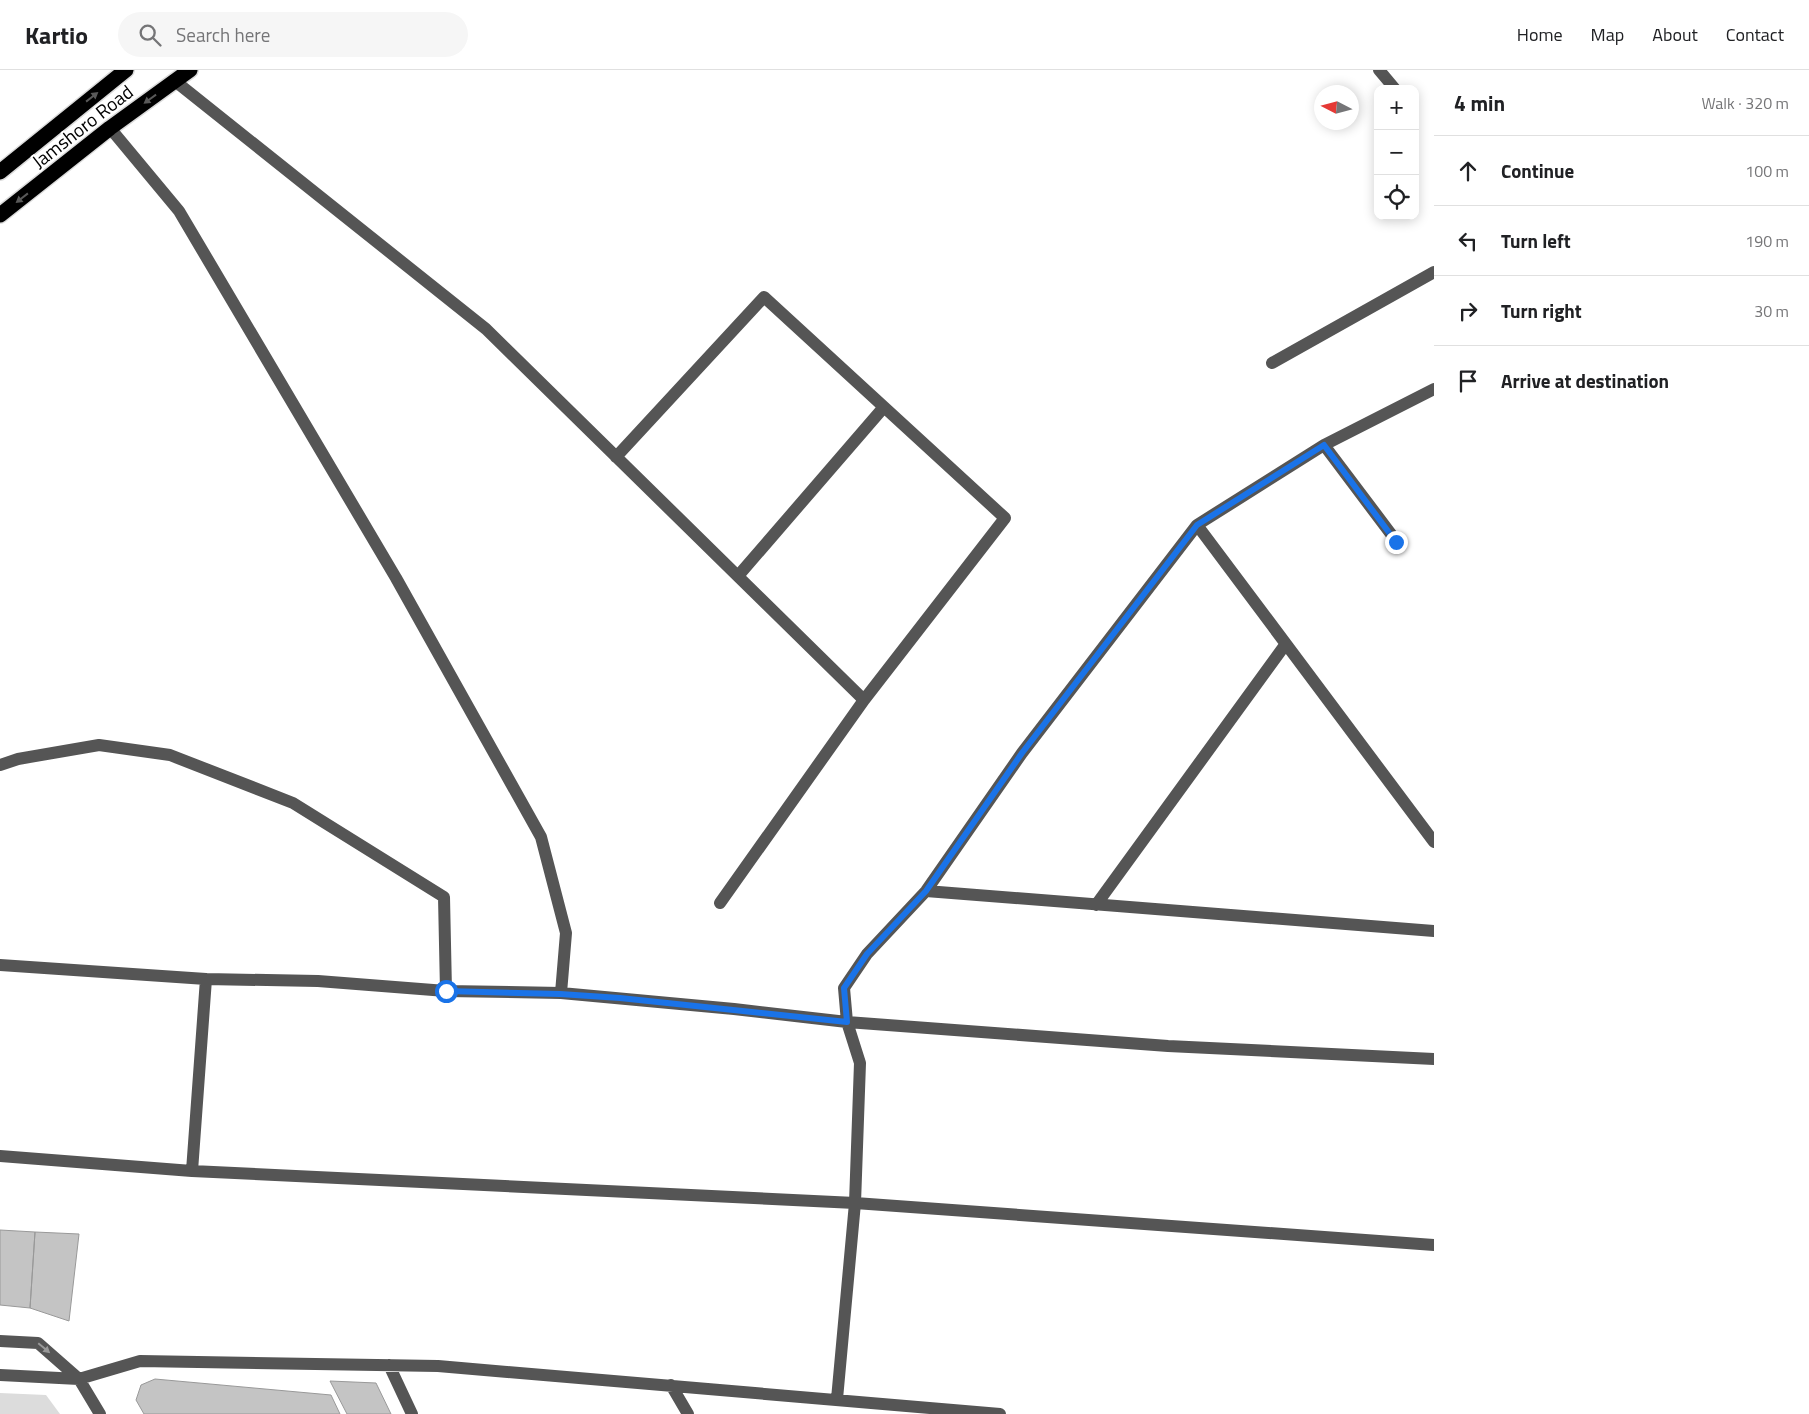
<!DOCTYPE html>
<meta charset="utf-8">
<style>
:root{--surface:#fff;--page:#f6f6f6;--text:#202124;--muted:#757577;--line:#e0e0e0}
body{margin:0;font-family:"Titillium Web",sans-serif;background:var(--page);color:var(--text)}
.controls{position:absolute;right:15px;top:15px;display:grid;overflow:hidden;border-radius:10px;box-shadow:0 2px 12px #0003}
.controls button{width:45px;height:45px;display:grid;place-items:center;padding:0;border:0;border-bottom:1px solid var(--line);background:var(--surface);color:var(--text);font:25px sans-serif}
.compass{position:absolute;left:1314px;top:15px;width:45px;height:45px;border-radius:50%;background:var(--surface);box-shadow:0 2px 12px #0003;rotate:276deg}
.stop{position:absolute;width:15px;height:15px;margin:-11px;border:4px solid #1a73e8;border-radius:50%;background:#fff}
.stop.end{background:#1a73e8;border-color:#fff;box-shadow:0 1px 5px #0008}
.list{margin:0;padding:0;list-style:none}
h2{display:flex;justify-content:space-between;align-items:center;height:65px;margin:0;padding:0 20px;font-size:21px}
h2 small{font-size:16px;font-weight:400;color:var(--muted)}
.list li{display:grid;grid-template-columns:32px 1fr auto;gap:15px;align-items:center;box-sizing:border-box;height:70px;padding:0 20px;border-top:1px solid var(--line)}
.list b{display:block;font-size:19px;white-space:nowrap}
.list em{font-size:16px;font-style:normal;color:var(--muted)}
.icon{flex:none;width:28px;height:28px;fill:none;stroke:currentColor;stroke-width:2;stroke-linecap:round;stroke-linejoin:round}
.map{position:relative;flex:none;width:1434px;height:1344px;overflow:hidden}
header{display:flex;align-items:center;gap:30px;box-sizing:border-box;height:70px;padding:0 25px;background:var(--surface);border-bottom:1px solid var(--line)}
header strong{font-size:24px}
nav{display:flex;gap:28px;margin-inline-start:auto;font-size:18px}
.search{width:350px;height:45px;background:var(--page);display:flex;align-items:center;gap:12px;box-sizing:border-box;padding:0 18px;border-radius:28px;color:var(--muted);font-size:19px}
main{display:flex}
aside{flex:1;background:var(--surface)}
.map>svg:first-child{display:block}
.green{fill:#dcdcdc}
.building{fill:#c4c4c4;stroke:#999}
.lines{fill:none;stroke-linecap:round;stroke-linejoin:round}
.highway-casing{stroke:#dbdbdb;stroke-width:18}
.minor{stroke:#555;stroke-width:12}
.highway{stroke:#000;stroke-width:15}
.oneway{fill:#595959}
.oneway2{fill:#999}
.route{stroke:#1a73e8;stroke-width:6}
.labels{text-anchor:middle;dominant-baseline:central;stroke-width:4;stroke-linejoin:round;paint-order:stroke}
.street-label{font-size:19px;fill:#000;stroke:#fff}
</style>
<header>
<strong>Kartio</strong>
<div class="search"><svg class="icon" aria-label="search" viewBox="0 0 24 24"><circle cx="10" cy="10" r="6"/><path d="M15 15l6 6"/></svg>Search here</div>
<nav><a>Home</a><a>Map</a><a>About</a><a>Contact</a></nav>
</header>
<main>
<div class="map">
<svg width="1434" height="1344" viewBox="0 0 1434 1344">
<rect width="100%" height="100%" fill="#fff"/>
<path class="green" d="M0 1323 46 1325 60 1344H0Z"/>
<path class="building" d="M0 1160 35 1162 30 1238 0 1235Z
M35 1162 79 1164 69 1251 30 1238Z
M155 1309 331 1325 340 1344H144L136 1330 141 1315Z
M330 1311 376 1313 391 1344H347Z"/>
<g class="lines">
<defs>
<path id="highway" d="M0 102 126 0
M0 145 110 58 190 0"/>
</defs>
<use href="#highway" class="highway-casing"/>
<path class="minor" d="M1379 0 1395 19
M175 11 486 259 864 630
M110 58 179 141 396 508 541 767 566 863 561 923
M1272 293 1434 202
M1324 375 1397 472
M616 387 764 227 1005 448 864 630 720 833
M1197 455 1434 772
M738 506 884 337
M0 695 18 689 99 675 170 685 293 733 444 827 446 921
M926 821 1434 861
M1096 835 1285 575
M0 895 206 909 318 911 446 921 561 923 734 939 847 952 1168 976 1434 989
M0 1086 192 1101 855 1133 1434 1175
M192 1101 206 909
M0 1271 38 1273 79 1309 100 1344
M389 1295 412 1344
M0 1305 79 1309 140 1291 438 1296 1000 1344
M671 1315 688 1344
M837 1329 855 1133 860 993 847 952 844 918 867 884 926 821 1022 683 1197 455 1324 375 1434 319"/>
<use href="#highway" class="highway"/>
</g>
<defs><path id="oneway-solid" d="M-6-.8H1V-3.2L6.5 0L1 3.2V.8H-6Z" transform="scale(1.25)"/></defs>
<g class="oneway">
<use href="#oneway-solid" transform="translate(92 27) rotate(-38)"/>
<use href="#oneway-solid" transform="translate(150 29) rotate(144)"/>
<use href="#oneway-solid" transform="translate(22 128) rotate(142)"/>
</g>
<use class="oneway2" href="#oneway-solid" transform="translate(44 1278) rotate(40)"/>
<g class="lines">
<path class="route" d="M446 921 560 924 620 928 847 952 844 918 867 884 926 821 1022 683 1197 455 1324 375 1396 472"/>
</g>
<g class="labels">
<g class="street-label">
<text transform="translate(82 56) rotate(-38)">Jamshoro Road</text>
</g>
</g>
</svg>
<div class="controls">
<button>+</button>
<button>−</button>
<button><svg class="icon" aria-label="locate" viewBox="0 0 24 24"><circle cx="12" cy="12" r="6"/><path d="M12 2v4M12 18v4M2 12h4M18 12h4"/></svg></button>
</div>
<svg class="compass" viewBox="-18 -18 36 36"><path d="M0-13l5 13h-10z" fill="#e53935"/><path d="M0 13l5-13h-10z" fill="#757577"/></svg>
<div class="stop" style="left:446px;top:921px"></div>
<div class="stop end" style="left:1396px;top:472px"></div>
</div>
<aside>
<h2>4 min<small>Walk · 320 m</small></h2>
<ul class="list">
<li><svg class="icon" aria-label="ahead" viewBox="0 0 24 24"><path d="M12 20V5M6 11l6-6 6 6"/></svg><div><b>Continue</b></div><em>100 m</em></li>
<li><svg class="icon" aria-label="left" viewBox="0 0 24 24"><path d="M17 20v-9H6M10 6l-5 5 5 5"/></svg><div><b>Turn left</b></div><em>190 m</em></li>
<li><svg class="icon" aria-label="right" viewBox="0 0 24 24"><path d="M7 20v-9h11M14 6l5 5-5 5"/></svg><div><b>Turn right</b></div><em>30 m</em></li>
<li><svg class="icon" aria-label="arrive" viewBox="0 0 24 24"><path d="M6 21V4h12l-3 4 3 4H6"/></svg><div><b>Arrive at destination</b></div></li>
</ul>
</aside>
</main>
